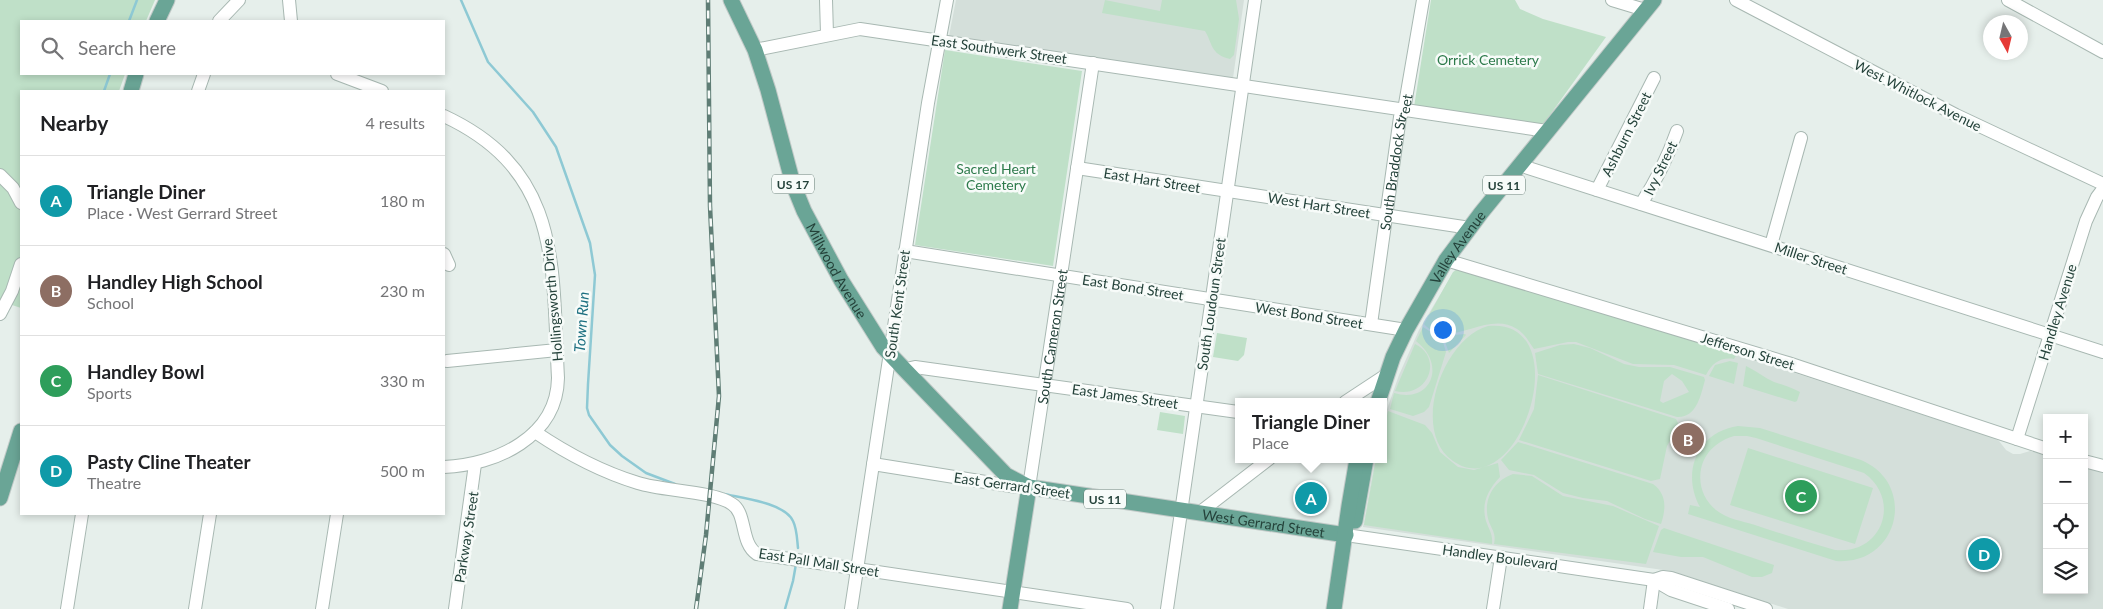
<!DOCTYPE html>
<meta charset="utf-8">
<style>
:root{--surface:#fff;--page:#f6f6f6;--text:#202124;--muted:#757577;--line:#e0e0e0;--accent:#db2777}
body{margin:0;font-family:Lato,sans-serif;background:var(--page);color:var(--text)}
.controls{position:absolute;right:15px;bottom:15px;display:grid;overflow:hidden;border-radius:0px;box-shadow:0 2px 8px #0003}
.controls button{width:45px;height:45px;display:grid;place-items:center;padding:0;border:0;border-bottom:1px solid var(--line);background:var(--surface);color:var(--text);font:25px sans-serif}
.compass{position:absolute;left:1983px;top:15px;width:45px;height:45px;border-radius:50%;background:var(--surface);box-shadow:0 2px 8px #0003;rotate:172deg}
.you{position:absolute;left:1442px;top:329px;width:18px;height:18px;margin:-12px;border:4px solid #fff;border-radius:50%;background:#1a73e8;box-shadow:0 0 0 8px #1a73e833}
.badge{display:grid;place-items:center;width:32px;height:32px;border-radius:50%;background:var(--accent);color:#fff;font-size:16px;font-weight:700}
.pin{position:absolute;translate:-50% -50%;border:2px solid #fff;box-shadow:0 1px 5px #0006}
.popup{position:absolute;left:1235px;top:398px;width:152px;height:65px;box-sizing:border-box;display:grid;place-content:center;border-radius:0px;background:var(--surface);filter:drop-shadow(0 1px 4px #0005);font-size:16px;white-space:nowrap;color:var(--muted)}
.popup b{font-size:19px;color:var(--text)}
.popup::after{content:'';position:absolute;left:50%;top:100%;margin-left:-10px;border:10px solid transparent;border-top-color:var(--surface)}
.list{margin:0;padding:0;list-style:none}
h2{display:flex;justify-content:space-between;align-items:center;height:65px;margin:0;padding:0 20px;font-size:21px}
h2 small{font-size:16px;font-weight:400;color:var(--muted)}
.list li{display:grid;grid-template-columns:32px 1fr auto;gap:15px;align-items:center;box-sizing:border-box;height:90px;padding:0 20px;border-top:1px solid var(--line)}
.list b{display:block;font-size:19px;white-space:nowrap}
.list p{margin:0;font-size:16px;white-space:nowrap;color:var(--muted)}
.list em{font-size:16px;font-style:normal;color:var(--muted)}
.icon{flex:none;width:28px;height:28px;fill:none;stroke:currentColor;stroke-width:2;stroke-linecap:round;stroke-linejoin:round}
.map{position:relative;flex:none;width:2103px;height:609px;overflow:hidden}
.search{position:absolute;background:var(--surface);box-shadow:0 2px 8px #0003;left:20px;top:20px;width:425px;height:55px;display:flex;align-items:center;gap:12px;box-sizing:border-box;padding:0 18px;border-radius:0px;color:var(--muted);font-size:19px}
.panel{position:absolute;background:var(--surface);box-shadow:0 2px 8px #0003;left:20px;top:90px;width:425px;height:425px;border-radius:0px}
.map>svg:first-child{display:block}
.built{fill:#d4dfda}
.green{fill:#bfe0c8;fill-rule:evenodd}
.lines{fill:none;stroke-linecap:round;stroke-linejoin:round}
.stream{stroke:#8ec9d4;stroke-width:2.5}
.minor-casing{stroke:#a8b8b2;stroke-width:14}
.major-casing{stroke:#c2cac8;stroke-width:17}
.minor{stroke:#fff;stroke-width:12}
.major{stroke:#6aa596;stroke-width:15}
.rail-casing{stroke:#5f7d75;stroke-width:4.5}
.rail{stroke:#f7fbf9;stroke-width:2.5;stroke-dasharray:8;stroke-linecap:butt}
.labels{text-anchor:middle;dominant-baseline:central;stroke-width:5;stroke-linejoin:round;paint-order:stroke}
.shield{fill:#f7fbf9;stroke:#637a73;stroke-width:1}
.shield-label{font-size:12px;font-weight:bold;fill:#24423a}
.street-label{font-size:14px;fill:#24423a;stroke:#f7fbf9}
.park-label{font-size:14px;fill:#2d7a4b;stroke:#f7fbf9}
.water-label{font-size:15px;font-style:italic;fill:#1c6f80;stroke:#f7fbf9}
</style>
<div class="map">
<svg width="2103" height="609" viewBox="0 0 2103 609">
<rect width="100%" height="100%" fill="#e6efeb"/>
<path class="built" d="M956 0H1244L1233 78 949 36Z
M1456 268 1642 323 1994 438 1999 441 2006 450 2013 454H2020L2030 451 2047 456V590H2084V467L2103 473V609H1788L1670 571 1363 527 1375 459H1384V418L1399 375 1419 330Z"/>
<path class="green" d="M0 0H155L146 21H21V74H125L119 91H21V308L0 301Z
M1105 0 1160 11 1162 0H1236L1239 19 1234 55 1230 59C1210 54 1213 44 1205 31L1102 13Z
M1431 0H1515L1520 9 1543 19 1606 37 1542 126 1414 107Z
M945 50 1082 71 1053 266 915 245Z
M1458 269 1464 271 1737 354 1734 359C1721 357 1712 363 1706 375L1674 365 1633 364 1576 342H1568L1534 349C1529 342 1525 334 1517 329 1487 309 1448 352 1424 324L1453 272Z
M1488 326C1580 317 1520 508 1453 461 1410 431 1442 339 1488 326Z
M1423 327 1442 339 1446 352 1429 407 1424 412 1413 416 1390 409 1394 393C1431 404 1447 365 1416 341Z
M1217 333 1247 338 1244 355 1238 361 1213 357Z
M1465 334 1466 335 1449 353 1443 336Z
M1415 344C1444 358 1428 399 1395 391Z
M1574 344 1590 348 1624 364 1639 367H1670L1704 377 1705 380C1701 394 1697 418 1677 417L1538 374 1535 353 1560 345ZM1672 374 1682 381 1689 392 1663 403 1660 401 1664 381Z
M1730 361 1738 363 1734 384 1709 376 1715 365Z
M1746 366C1755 370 1765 378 1774 382 1783 385 1791 387 1800 392L1797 401 1795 402 1743 386Z
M1538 375 1676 419 1679 425 1667 446 1660 479 1651 481 1519 440 1534 409Z
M1388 411 1425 425 1432 433 1440 452 1458 467 1474 470 1498 463 1500 477C1488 490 1481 503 1486 521 1489 530 1493 534 1492 544L1364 525 1376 459H1384V428Z
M1160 412 1185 416 1183 434 1157 430Z
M1738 426 1760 428 1861 460C1918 484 1899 566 1836 561L1688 514 1690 505 1700 507C1681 473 1697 432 1738 426ZM1734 436H1747L1756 438 1864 473C1902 500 1882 555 1835 550 1808 542 1782 534 1755 525 1742 521 1727 519 1716 510 1704 500 1698 485 1701 469 1705 451 1718 441 1734 436Z
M1518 442 1653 484C1667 494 1666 509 1661 524L1645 519 1607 501 1583 498 1563 493 1534 475 1509 470 1501 460Z
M1748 448 1873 488 1855 544 1730 505Z
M1513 474 1532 476 1563 496 1613 506 1659 526 1646 564 1494 544C1496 534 1493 531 1489 522 1482 501 1493 481 1513 474Z
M1664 528 1774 565 1772 573 1762 577H1752L1703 557H1681L1653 552 1661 530Z"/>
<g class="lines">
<path class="stream" d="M461 0 488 62 533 112 556 147 590 243 595 275 588 384 587 408 589 415 610 445 622 456 646 473 675 484
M129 21 137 0
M104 91 110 74
M724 494C742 498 785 503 793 521 797 529 797 539 798 548
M785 609 793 581 796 564"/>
<defs>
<g id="minor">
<path d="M289 0 291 21"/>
<path d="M826 0 827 34"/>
<path d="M1612 0 1645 10"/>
<path d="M1736 0 1956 115 2103 184"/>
<path d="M2008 0 2103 52"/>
<path d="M219 21 239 0"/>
<path d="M755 50 860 29 1547 131"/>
<path d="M337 74 382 91"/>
<path d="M198 91 204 74"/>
<path d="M444 116C562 171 552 265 558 378 557 437 496 465 444 467"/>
<path d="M1519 165 2103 352"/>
<path d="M1077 168 1470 228"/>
<path d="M0 175 13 188 21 203"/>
<path d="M1597 190 1654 78"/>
<path d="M1641 204C1656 181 1668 157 1677 131"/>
<path d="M1771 245 1801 138"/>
<path d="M905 251 1406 330"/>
<path d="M444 254 449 265"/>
<path d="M1446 260 1788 363 2047 449"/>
<path d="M0 314 12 291 21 264"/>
<path id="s1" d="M1371 324 1400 117 1404 110 1423 0"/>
<path d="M447 361 557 350"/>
<path d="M906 369 915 367 1238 412"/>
<path d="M1345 402 1386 375"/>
<path d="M535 432C566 453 602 472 638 483 663 491 713 491 732 504 747 513 740 543 757 554L1127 609"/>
<path d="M2017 439 2086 221 2097 197 2103 189"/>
<path d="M2084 461 2103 466"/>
<path id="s2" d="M873 464 1017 487H1029L1093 63"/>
<path d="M1199 513 1269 459"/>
<path d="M1346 535 1654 580 1671 590 1728 609"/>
<path d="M1654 580 1663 577 1671 578 1766 609"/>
<path d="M67 609 82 514"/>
<path d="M195 609 210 514"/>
<path d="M322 609 337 514"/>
<path d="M455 609 475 464"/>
<path d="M851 609 928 103 947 0"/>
<path d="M1167 609 1255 0"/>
<path d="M1493 609 1501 557"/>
<path d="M1650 609 1654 580"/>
</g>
<g id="major">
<path id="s3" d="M731 0 755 50 768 90 793 184 804 211 841 280 883 347 1006 475 1029 487 1346 535"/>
<path d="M157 21 167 0"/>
<path d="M131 91 136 74"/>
<path id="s4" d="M1378 402 1393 357 1406 330 1446 260 1481 213 1654 0"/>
<path d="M0 498 21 431"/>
<path d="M1355 521 1366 459"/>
<path d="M1010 609 1029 487"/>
<path d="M1334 609 1349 506 1357 459"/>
</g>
</defs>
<use href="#minor" class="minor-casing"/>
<use href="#major" class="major-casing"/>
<use href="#minor" class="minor"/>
<use href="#major" class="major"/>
<defs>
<path id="rail" d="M696 609 706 535 719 396 710 206 708 0"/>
</defs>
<use href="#rail" class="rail-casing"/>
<use href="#rail" class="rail"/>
</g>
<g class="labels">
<g class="shield">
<rect x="772" y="174.5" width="42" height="19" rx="4"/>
<rect x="1483" y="175.5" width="42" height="19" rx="4"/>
<rect x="1084" y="489.5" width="42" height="19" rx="4"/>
</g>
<g class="shield-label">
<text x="793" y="184">US 17</text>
<text x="1504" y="185">US 11</text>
<text x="1105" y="499">US 11</text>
</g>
<g class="street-label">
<text transform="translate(999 49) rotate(8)">East Southwerk Street</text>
<text transform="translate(1918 95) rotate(27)">West Whitlock Avenue</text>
<text transform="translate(1626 134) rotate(-63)">Ashburn Street</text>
<text stroke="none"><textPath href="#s1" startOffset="164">South Braddock Street</textPath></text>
<text transform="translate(1660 168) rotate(-64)">Ivy Street</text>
<text transform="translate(1152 180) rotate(9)">East Hart Street</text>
<text transform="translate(1319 205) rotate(9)">West Hart Street</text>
<text stroke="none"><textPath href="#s4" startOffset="175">Valley Avenue</textPath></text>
<text transform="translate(1811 258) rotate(18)">Miller Street</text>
<text stroke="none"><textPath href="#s3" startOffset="292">Millwood Avenue</textPath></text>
<text transform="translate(1133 287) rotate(9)">East Bond Street</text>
<text transform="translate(552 300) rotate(-95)">Hollingsworth Drive</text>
<text transform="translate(897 304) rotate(-82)">South Kent Street</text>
<text transform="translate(1211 304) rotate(-82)">South Loudoun Street</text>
<text transform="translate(2057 312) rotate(-73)">Handley Avenue</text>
<text transform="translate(1309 315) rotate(9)">West Bond Street</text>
<text stroke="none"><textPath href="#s2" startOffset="310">South Cameron Street</textPath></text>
<text transform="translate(1748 351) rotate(17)">Jefferson Street</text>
<text transform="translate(1125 396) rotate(8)">East James Street</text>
<text transform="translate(1012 485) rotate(8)">East Gerrard Street</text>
<text stroke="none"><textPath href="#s3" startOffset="822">West Gerrard Street</textPath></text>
<text transform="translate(466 537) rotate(-81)">Parkway Street</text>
<text transform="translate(1500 557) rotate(8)">Handley Boulevard</text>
<text transform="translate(819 562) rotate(9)">East Pall Mall Street</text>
</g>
<g class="park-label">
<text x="1488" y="59">Orrick Cemetery</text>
<text x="996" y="168">Sacred Heart<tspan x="996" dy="16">Cemetery</tspan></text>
</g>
<g class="water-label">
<text transform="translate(581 322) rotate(-86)">Town Run</text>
</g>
</g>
</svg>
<div class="controls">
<button>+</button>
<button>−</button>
<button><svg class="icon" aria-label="locate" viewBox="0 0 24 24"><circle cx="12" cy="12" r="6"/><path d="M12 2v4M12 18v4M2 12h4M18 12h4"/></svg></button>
<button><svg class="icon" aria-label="layers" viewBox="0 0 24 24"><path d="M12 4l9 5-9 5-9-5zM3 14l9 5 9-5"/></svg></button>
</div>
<svg class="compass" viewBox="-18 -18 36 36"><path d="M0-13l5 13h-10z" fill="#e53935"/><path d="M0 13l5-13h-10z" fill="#757577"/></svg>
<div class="you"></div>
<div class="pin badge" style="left:1311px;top:498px;background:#0f9aa8">A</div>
<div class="popup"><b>Triangle Diner</b>Place</div>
<div class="pin badge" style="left:1688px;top:439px;background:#8d6e63">B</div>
<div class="pin badge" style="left:1801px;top:496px;background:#2e9e5b">C</div>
<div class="pin badge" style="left:1984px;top:554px;background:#0f9aa8">D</div>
<div class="search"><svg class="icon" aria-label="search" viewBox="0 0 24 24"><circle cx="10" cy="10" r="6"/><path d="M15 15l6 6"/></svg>Search here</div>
<section class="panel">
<h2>Nearby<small>4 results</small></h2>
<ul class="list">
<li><span class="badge" style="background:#0f9aa8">A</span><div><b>Triangle Diner</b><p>Place · West Gerrard Street</p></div><em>180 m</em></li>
<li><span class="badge" style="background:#8d6e63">B</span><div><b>Handley High School</b><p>School</p></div><em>230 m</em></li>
<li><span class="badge" style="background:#2e9e5b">C</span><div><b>Handley Bowl</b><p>Sports</p></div><em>330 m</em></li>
<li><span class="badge" style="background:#0f9aa8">D</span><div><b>Pasty Cline Theater</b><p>Theatre</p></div><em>500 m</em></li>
</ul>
</section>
</div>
